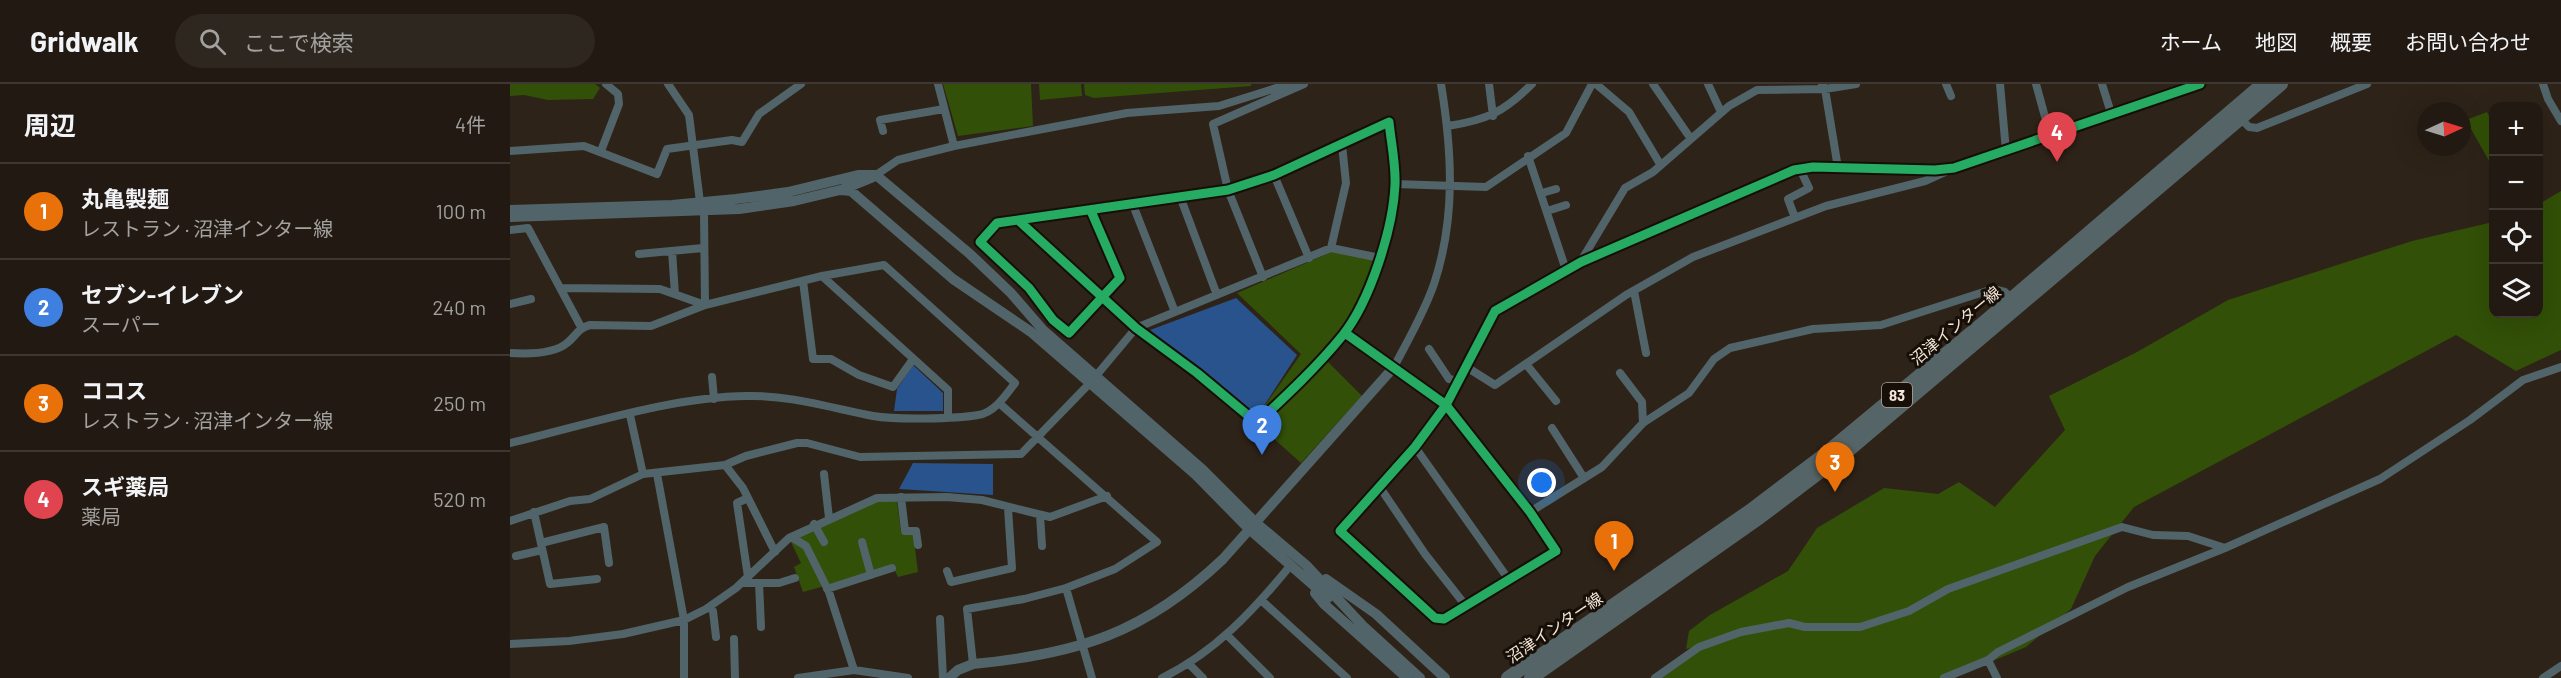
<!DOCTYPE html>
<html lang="ja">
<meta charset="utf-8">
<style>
:root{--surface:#221a12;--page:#2e2720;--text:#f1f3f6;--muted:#a2a19f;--line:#3f3832;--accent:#b45309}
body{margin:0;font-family:Barlow,"Noto Sans JP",sans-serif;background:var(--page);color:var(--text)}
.controls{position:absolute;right:18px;top:18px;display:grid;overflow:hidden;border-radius:12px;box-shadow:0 6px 24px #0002}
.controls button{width:54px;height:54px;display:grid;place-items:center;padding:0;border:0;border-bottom:2px solid var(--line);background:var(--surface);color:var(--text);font:30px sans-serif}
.compass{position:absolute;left:1907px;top:18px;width:54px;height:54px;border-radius:50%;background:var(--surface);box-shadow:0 6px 24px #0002;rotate:86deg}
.you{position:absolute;left:1032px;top:399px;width:21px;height:21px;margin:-15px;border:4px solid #fff;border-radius:50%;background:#1a73e8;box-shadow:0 0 0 9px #1a73e833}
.badge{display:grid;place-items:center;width:39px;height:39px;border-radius:50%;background:var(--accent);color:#fff;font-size:20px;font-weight:700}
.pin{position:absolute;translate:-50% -50px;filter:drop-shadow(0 2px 3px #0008)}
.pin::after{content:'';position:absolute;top:32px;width:21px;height:18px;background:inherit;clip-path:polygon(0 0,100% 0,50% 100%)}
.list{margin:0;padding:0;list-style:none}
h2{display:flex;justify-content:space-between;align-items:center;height:78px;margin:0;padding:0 24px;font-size:26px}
h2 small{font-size:20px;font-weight:400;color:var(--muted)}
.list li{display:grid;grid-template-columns:39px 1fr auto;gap:18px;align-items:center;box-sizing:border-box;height:96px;padding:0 24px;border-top:2px solid var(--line)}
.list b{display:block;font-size:22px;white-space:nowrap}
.list p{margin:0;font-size:20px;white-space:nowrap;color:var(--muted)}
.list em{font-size:20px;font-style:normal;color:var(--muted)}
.icon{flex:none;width:33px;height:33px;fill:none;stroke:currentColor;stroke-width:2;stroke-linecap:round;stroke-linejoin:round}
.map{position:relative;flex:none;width:2051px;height:594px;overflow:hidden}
header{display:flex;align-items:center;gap:36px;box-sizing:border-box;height:84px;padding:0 30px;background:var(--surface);border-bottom:2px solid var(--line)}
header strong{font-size:28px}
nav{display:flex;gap:33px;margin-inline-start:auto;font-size:21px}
.search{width:420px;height:54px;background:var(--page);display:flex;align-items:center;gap:15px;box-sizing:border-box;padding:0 21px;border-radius:33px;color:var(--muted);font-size:22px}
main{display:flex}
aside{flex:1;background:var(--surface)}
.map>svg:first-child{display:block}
.green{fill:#325007}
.water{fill:#28538c}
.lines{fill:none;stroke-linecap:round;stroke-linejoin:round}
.minor{stroke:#516469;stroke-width:8}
.tertiary{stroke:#516469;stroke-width:10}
.primary{stroke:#556466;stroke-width:14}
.cycleway-casing{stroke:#170f07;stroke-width:13}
.cycleway{stroke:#26ab63;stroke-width:9}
.labels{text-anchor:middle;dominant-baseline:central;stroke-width:6;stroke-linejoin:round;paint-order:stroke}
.shield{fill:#170f07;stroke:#b0a69a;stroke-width:1.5}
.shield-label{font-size:15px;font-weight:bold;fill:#f2e6d9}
.street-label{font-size:16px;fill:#f2e6d9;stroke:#170f07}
</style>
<header>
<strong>Gridwalk</strong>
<div class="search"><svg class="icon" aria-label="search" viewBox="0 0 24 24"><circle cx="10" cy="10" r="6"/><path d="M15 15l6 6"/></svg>ここで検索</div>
<nav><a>ホーム</a><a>地図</a><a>概要</a><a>お問い合わせ</a></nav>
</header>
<main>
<aside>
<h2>周辺<small>4件</small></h2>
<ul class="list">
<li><span class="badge" style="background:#e8710a">1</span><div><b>丸亀製麺</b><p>レストラン · 沼津インター線</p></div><em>100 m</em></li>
<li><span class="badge" style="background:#3f7fe0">2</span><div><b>セブン-イレブン</b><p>スーパー</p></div><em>240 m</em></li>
<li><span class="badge" style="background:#e8710a">3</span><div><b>ココス</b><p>レストラン · 沼津インター線</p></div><em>250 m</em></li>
<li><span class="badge" style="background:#e0444e">4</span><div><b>スギ薬局</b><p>薬局</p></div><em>520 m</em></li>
</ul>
</aside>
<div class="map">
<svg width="2051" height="594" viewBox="0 0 2051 594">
<rect width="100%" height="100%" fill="#2e2318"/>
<path class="green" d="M0 0H85L90 4 83 15 38 16 14 11 0 12Z
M433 0H521L523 42 448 52Z
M529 0H571L572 12 530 16Z
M574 0H741V2L584 14 575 11Z
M1977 28 1983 40V84L1956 36Z
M2051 107V266L2006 287 1946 251 1624 423 1585 472 1561 525 1516 563 1442 594H1142L1199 560 1176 565 1179 547 1200 531 1278 487 1307 444 1374 404 1428 410 1449 398 1485 423 1555 346 1539 312 1627 268 1718 216 1902 157 1983 138 1984 230H2028L2029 120Z
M824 167 866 175 832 248 813 273 852 312 791 379 744 337 791 270 727 209Z
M365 417H387L391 449H403L408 488 388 493 383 483 293 508 284 483 291 479 279 454Z"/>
<path class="water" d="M726 214 787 271 746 334 640 246Z
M403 281 433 309V327H384L387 305Z
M403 379 483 380V411L389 405Z"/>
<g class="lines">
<path class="minor" d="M158 0 179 31 190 118
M428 0 444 62
M979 0 983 32
M1086 0 1119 28 1150 80
M1143 0 1181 55
M1198 0 1211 28
M1312 0 1315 5 1328 84
M1436 0 1441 12
M1490 0 1496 67
M1526 0 1540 51
M1592 0 1601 29
M2033 0 2038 15 2051 37
M1728 32 1739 43 1747 44 1857 0
M938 42C977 36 994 28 1022 0
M373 47 370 36 434 25
M0 67 74 62 147 90 157 65 222 56 232 58 249 30 291 0
M91 67 109 20 108 10 96 0
M1018 72 1056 186
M366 91 388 76 444 62 617 29 709 22 779 0
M764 91 799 174
M885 100 976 103 1056 49 1082 0
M1032 109 1046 105
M671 115 707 211
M623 121 665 228
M1037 127 1056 121
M194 128 195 221
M1285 134 1278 115 1299 104 1290 85
M508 136 626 244 687 289 747 339C777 311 807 283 833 251 860 217 883 145 885 101 886 81 881 58 879 38L764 91 718 106 487 139 470 158 519 204 543 236 559 249 610 194 581 127
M0 146 18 144 71 243
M821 164 836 99 832 61
M162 167 165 210
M129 170 193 164
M1071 177 1115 104 1143 88 1219 22 1247 6 1315 5 1346 0
M312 192 438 306V333
M753 193 718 106 703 40 794 0
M293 197 303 275H321L349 291 383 303 403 275
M51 204 150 205 195 221
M1124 207 1136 269
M0 220 21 215
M835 249 936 321 1020 428 1046 467 934 535 925 534 830 447 905 363 936 321 985 227 1071 178 1284 86 1303 83 1425 86 1444 84 1690 0
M919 265 939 295 950 297
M0 269C17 270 44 270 57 259 66 252 68 244 80 241L141 242 195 221 312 192 374 181 505 299C496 311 484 329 468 331 445 335 386 336 363 332 321 324 281 311 237 312 160 313 76 341 0 359
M1016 280 1046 317
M884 283C898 256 914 229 924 200 946 134 942 67 931 0
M958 284 985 301 1116 211 1183 173 1316 122 1415 97 1435 88
M1110 289 1132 318 1133 339
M202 293 204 315
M489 319 647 458 605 485 556 504
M120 331 133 390
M1042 344 1074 394
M905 363 999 496
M215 381 236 372 287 359H297L350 373 511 370 580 299 626 244 821 164 870 174
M147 390 174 536V594
M314 390 319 434
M869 402 915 470 956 522
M391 413 395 447H406L408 461
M24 428 40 500 87 495
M1020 428 1092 383 1133 339 1179 309 1204 275 1220 264 1303 245 1371 241 1483 205 1495 208 1505 218
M530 431 532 462
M0 437 60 417 80 415 133 390 215 381 233 404 265 468
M304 440 314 458
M281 453 296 462 319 508 344 586
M352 458 361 491
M31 459 94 443 99 479
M6 472 32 466
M437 487 441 498 502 484 498 424
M238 493 227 419 238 414
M232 499H269L285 494
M249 499 251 543
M317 505 382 484
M751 516 837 594
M199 523 203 527 206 553
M430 535 433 594
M717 551 760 594
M224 555 225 594
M0 560 59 557 113 550 174 536 196 525 226 504 279 454 367 414 437 413 472 416 540 433 597 412
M463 580 457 525 514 515 556 504 582 594
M679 580 693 594
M288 594 344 586 398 594
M652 594C705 568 743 527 780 482
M1145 594 1189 563 1231 548 1279 539 1295 543H1350L1399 527 1438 505 1612 443 1643 451 1678 452 1715 464
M1434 594 1478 576
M1487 594 1478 576 1488 568 1618 503 1715 464 1870 395 1960 336 2013 296 2051 283
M2033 594 2051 582"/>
<path class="tertiary" d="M331 106 363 93
M0 126 162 121 226 115 278 108 348 91H366L460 170 500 208 533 246 692 385 745 438 796 481 853 542 910 594
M0 133 229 125 284 117 330 106 341 107 443 195 521 248 686 391 739 445 818 514
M816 495 866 530 935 594
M805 509 814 520 897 594
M439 594 448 586 463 580C568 570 635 549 713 475L884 283"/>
<path class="primary" d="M998 594 1240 427 1314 371 1477 236 1753 0
M1021 594 1250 433 1340 365 1771 0"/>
<defs>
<path id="cycleway" d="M508 136 626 244 687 289 747 339C777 311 807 283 833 251 860 217 883 145 885 101 886 81 881 58 879 38L764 91 718 106 487 139 470 158 519 204 543 236 559 249 610 194 581 127
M835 249 936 321 1020 428 1046 467 934 535 925 534 830 447 905 363 936 321 985 227 1071 178 1284 86 1303 83 1425 86 1444 84 1690 0"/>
</defs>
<use href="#cycleway" class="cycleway-casing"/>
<use href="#cycleway" class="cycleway"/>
</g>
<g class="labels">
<rect class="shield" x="1372" y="299" width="30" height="24" rx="4.5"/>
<g class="shield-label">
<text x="1387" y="311">83</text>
</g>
<g class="street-label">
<text transform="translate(1445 241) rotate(-40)">沼津インター線</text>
<text transform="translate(1044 543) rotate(-34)">沼津インター線</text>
</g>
</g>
</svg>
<div class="controls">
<button>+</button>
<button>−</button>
<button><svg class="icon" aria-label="locate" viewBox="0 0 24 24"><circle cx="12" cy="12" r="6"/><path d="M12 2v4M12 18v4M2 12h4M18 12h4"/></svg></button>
<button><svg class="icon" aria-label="layers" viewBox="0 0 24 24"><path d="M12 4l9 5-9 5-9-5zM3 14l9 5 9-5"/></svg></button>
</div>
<svg class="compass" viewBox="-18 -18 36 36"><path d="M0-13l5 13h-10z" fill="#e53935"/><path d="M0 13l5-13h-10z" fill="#a2a19f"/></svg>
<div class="you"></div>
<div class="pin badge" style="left:1104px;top:487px;background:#e8710a">1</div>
<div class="pin badge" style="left:752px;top:371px;background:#3f7fe0">2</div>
<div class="pin badge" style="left:1325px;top:408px;background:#e8710a">3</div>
<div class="pin badge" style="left:1547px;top:78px;background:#e0444e">4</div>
</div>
</main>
